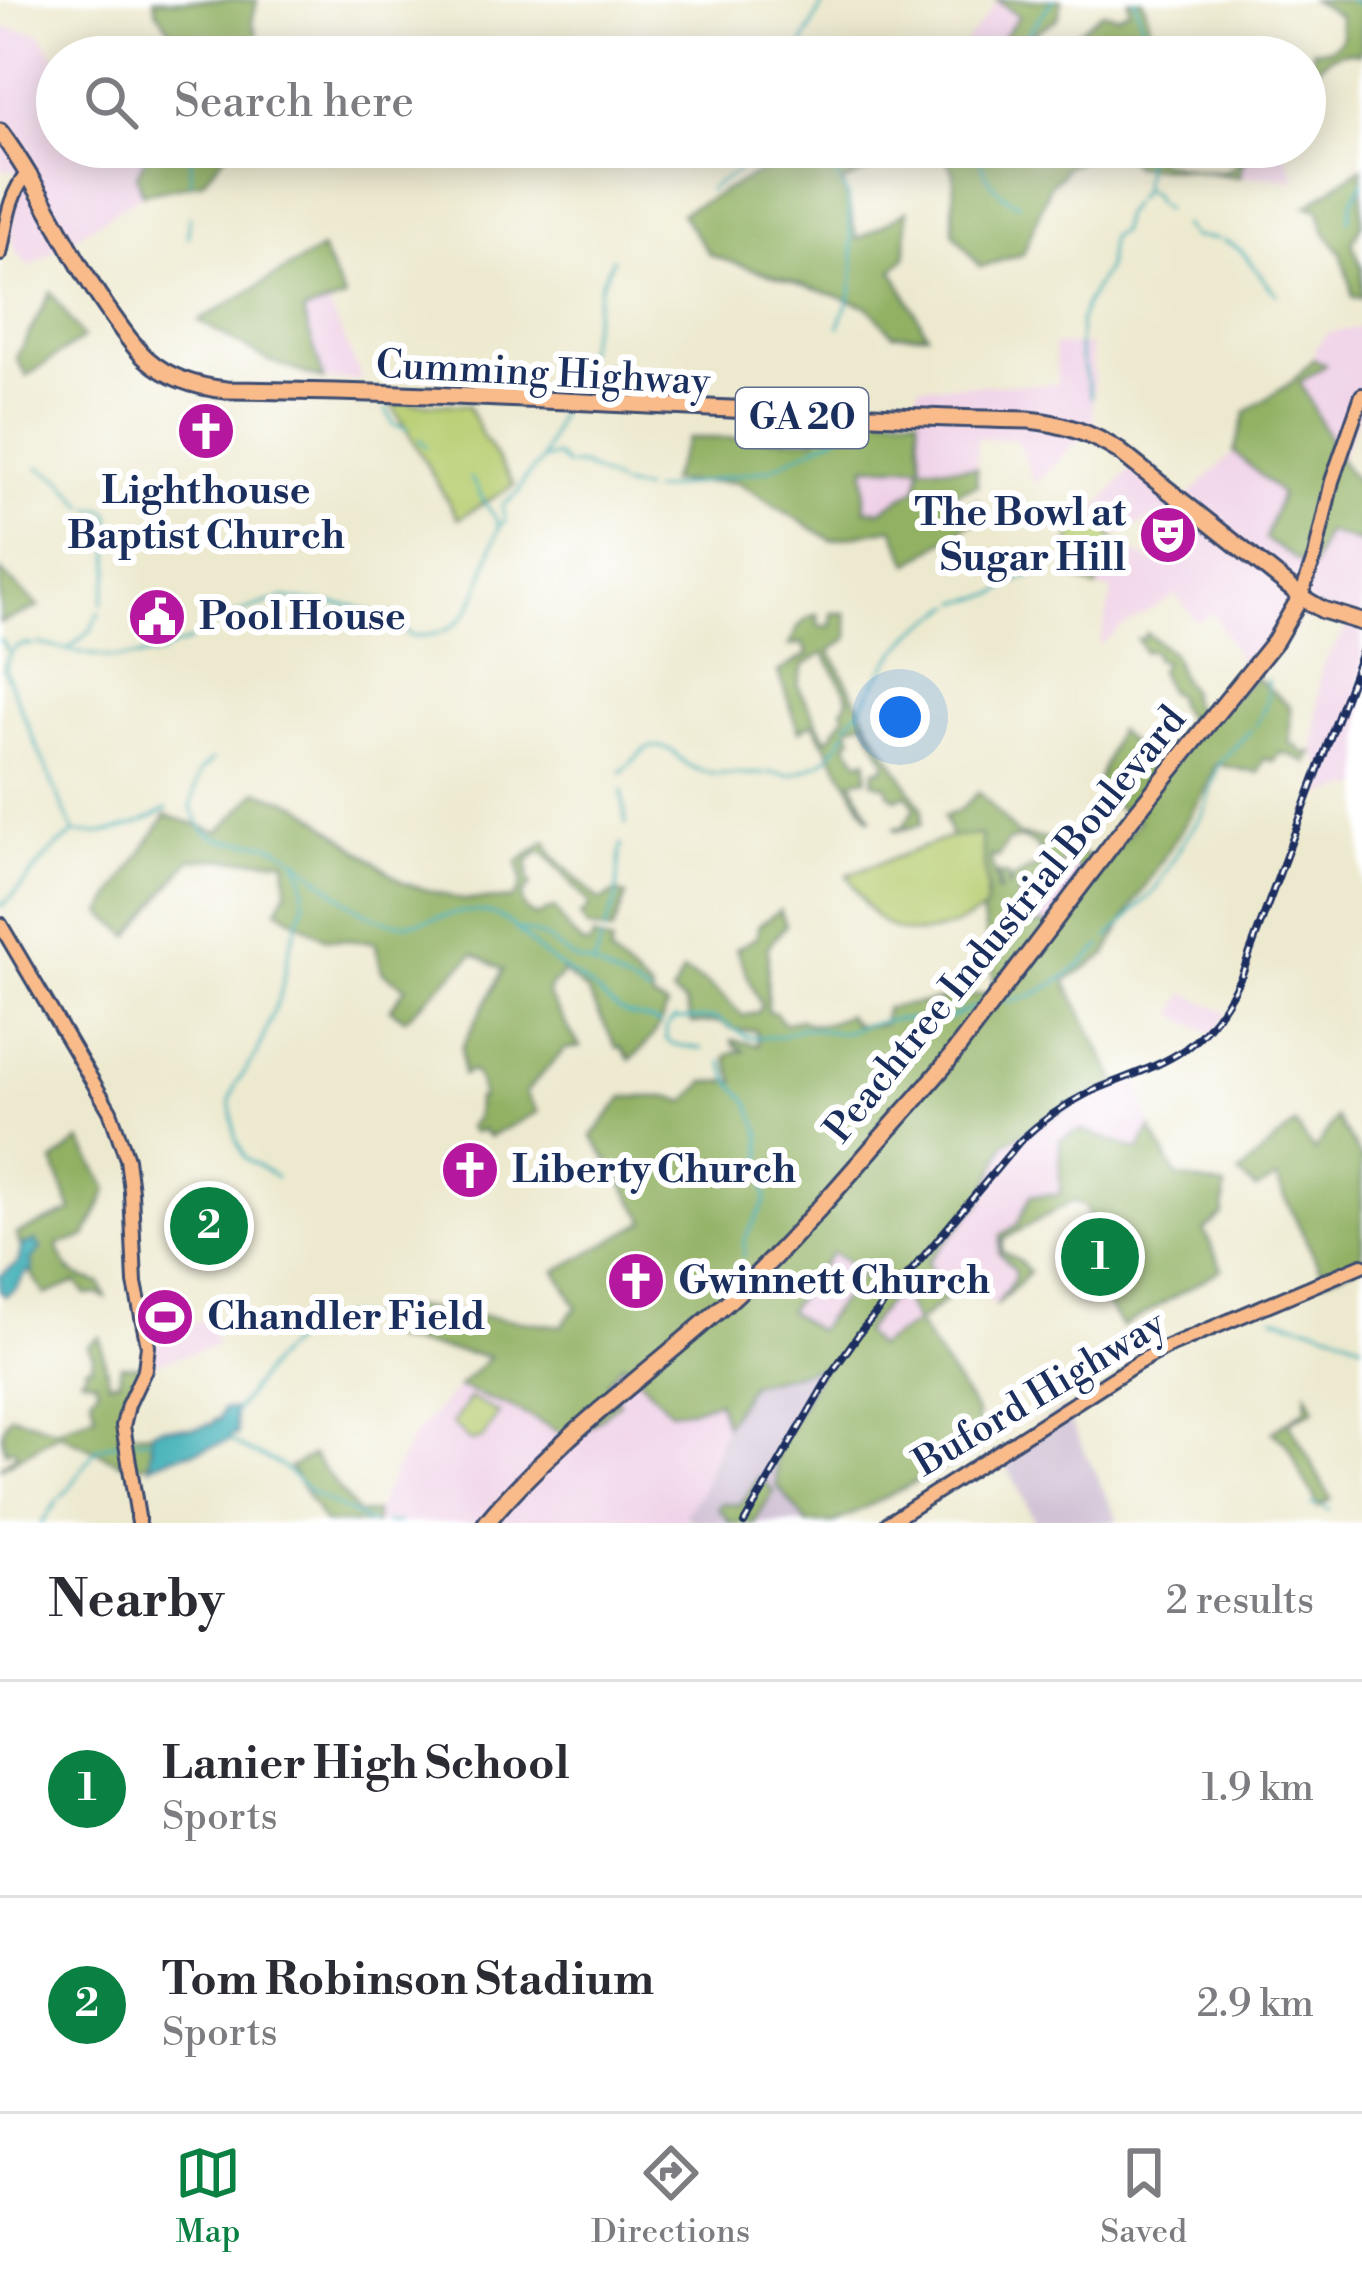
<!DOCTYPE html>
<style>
:root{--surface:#fff;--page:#f7f7f7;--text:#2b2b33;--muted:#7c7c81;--line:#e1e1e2;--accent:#0b8043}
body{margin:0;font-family:"Libre Bodoni",serif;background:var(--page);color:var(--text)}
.you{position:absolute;left:900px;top:717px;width:42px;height:42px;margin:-30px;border:9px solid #fff;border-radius:50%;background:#1a73e8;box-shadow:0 0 0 18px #1a73e833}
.badge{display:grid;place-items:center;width:78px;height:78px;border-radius:50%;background:var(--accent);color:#fff;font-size:39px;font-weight:700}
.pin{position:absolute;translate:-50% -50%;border:6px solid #fff;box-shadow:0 3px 12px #0006}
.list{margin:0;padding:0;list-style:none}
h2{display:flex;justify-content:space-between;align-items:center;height:156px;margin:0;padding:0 48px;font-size:51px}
h2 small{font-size:39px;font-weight:400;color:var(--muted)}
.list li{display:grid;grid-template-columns:78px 1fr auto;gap:36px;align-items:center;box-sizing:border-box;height:216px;padding:0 48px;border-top:3px solid var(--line)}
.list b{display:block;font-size:45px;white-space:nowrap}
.list p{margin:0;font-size:39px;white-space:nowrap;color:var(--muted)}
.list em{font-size:39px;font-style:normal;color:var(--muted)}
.icon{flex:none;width:66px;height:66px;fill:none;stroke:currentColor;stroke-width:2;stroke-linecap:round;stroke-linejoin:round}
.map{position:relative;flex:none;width:1362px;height:1523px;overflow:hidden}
.search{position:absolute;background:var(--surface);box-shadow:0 6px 30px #0003;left:36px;right:36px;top:36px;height:132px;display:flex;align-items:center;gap:30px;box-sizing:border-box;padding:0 42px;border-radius:66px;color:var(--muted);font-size:45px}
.sheet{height:588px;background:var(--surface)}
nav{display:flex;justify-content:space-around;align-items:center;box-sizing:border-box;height:168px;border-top:3px solid var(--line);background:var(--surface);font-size:33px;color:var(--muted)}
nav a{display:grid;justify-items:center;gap:6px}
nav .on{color:var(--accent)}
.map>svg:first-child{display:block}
.built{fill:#efd0e6}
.industrial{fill:#cdbed2}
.green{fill:#b8ce72;stroke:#6a7e68;stroke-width:3}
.forest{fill:#92b164;stroke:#567061;stroke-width:3;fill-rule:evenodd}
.water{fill:#3eafb6;stroke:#2c6f8a;stroke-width:3}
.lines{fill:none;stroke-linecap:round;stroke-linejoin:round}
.stream{stroke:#3eafb6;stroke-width:3}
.major-casing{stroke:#3a4b6f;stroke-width:18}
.highway-casing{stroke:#3a4b6f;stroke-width:21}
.major{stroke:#fabb8b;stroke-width:12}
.highway{stroke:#fabb8b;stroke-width:15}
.rail-casing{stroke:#1b2f5e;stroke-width:8}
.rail{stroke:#fff;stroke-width:3;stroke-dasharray:9;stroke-linecap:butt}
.labels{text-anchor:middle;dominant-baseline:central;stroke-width:12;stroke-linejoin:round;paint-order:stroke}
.shield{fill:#fff;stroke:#5f6d8e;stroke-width:3}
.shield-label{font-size:36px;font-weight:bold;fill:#1b2f5e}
.street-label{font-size:39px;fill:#1b2f5e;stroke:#fff}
.poi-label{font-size:39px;font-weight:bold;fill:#1b2f5e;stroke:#fff;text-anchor:start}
</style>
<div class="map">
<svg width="1362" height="1523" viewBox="0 0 1362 1523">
<rect width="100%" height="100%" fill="#fff"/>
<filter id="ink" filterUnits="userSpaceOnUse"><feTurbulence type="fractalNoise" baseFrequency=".00833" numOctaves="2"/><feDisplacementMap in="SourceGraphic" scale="24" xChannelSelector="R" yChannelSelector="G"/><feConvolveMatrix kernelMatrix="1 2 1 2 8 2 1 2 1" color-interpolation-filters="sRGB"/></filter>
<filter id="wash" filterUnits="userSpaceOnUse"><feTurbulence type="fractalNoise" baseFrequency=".004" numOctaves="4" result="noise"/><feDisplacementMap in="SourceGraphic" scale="48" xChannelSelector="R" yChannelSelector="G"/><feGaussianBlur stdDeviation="2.7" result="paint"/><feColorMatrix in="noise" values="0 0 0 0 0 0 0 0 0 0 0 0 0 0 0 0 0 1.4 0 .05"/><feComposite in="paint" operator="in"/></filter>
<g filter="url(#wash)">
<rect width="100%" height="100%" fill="#ede9cf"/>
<path class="built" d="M997 2 1019 15 988 57H973L961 49Z
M0 27 40 33 57 60V147H151L137 175 142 194 30 266 15 251 10 232 17 177 12 169 0 170V145L5 141 0 134Z
M1256 147H1273L1286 154 1296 180 1266 176 1240 177 1241 166 1251 150Z
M329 305 362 380H324L302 312Z
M1362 327V408L1340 461 1300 382 1325 366 1313 359 1315 348 1328 333Z
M1054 345H1090L1094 380 1092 414 1095 424 1035 484 1017 439 977 438 976 468 922 466 917 488 881 510H865L864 466H921L918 386 1058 384Z
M1234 452 1281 494 1266 538 1325 532 1362 543V672L1358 683 1362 685V786L1315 796 1325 771 1315 753 1319 682 1323 665 1350 622 1304 600 1289 636 1255 677 1243 667 1213 613 1197 622 1176 595 1121 627 1099 646 1113 590 1096 588 1098 582 1095 572 1118 553 1119 546 1163 566 1170 521 1164 514 1113 536 1088 518 1135 464 1181 503Z
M1092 860 1101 868 1063 922 1034 925 1016 894 1038 883 1045 874 1067 861Z
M1185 993 1227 1013 1214 1036 1174 1014Z
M1138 1081 1151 1128 1139 1152 1082 1130 1061 1195 1001 1235 999 1253 1015 1269 1014 1279 996 1306 965 1283 945 1300 927 1262 981 1203 1005 1143 1093 1094Z
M833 1252 862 1272 817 1332 788 1311Z
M900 1288 917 1323 876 1347 862 1332Z
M206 1319 217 1345 150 1365 147 1339Z
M624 1363 689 1410 718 1401 725 1425 702 1490 685 1514 689 1523H376L375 1512 410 1440 458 1387 513 1408 606 1382Z"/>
<path class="industrial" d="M824 1366 777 1486 807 1523H754L773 1491 745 1498 738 1505 723 1503 718 1509 729 1520 728 1523H692L685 1514 702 1490 725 1425 749 1384Z
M1064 1408 1118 1520 1110 1523H1036L999 1451Z"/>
<path class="green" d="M391 403 468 405 482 435 514 485 458 519Z
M1085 516 1110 533 1120 549 1117 563 1095 572 1098 582 1096 588 1077 579 1066 561 1073 529 1079 524 1073 517Z
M981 834 987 889 985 910C951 930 909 947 875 916 864 905 856 888 847 875L951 837Z
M205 1200 217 1207 221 1215 227 1213 231 1224 227 1228V1241L220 1251 208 1250 191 1233 187 1214 198 1202Z
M470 1398 499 1413 482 1439 470 1441 452 1424Z"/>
<path class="forest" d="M154 0H257L252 22 257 35 245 57H188L156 10Z
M997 0H1062L1058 18 1012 47 1005 57H988L1019 16Z
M1128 0H1143L1150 24 1148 33 1191 52 1181 57H1118L1108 37 1097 39 1088 57H1045L1103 12 1117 16 1130 10Z
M1312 0H1362V48L1359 54C1340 45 1317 64 1308 81L1305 78V61L1311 60 1313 49C1327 51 1334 49 1342 37L1339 16Z
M151 147H231L202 182 142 194 137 175Z
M809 147H862L873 169 843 182 857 240 907 211 906 257 893 270 927 334H893L867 306 710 255 681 213Z
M939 147H1068L1072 153 1081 147H1156L1151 157C1164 164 1212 175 1228 170 1237 167 1241 154 1246 147H1256C1245 153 1241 165 1240 177L1186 169 1134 166 1122 153 1112 147 1066 166 1061 175 1050 185 1023 254 980 267 953 232 954 173Z
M1362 167V223L1352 243 1362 268V298L1352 297 1350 282 1341 253 1324 230 1319 209 1307 206Z
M321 249 345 299 303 312 324 380 269 361 199 321Z
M51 292 83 338 27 376 16 358Z
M1313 359 1326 365 1300 382 1341 462 1362 488V543L1326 532 1311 570 1265 539 1281 494 1234 452 1246 412 1292 382Z
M816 412 918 416 922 466 976 468 977 485 950 494 955 508 978 500V519L909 564 893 528 831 540 737 482H669L688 438 815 439ZM921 466 917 488 881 510H865V466Z
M0 571 39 607 0 623Z
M832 613H846L849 638 830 651 872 729 922 808 921 825 896 831 895 828 903 827 915 808 906 794 897 799 889 793 887 786 873 782 875 769H882L886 762 864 721 851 725 849 732 853 737 846 743 860 762 867 759V778L852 781 871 818 869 819 813 723 799 731 778 672 808 654 802 643 789 646C796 630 800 619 818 614V626H832ZM824 653 848 696 847 702 842 709 845 715 829 738H826L798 686 803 666Z
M1146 633 1172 653 1181 677 1191 692 1189 696 1197 713 1206 721 1255 677 1290 706V744L1297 746 1303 753 1313 752 1307 763 1291 755 1279 753 1275 761 1264 759 1258 773 1216 764 1206 790 1123 922 1106 955 1065 981 1119 1086 1093 1094 1005 1143 981 1203 927 1262 945 1300 917 1323 977 1413 979 1450 834 1523H807L777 1485 775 1454 822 1367 750 1384 725 1425 718 1401 689 1410 670 1411 624 1363 607 1382 619 1403 574 1440 513 1408 458 1387 490 1357 392 1340 373 1311 411 1307 561 1326 577 1307 556 1271 646 1221 592 1136 624 1097H672L686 1102 705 1082 735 1081 726 1057 733 1052 744 1051 733 1044 732 1040 758 1045V1038L755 1030C742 1032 731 1031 721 1022L692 1023 685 1003 672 994 683 972C709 981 724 997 743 1016L758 1012 761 1006 736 949 757 937 758 926 780 910 786 925 768 946 767 1011 776 1013 784 1024 800 1019C814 1030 832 1022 847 1015L856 1025H883L886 1008 996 992 982 912 985 909 987 889 981 835 951 837 944 817 961 809 979 792 1018 835 1066 842 1092 860 1082 871 1067 861C1049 872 1035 884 1017 894L1034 925 1064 921 1115 848 1139 821 1094 792 1117 730 1153 763 1160 765 1195 732 1177 704 1176 696 1171 692 1169 693 1159 670 1164 661 1156 660 1154 653 1150 650 1144 652 1137 639 1144 638ZM1021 838 1037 846 1042 855 1041 864 1011 879 1010 888H1008L1007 875 998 874 1000 892H996C1000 879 990 869 991 856L998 858 1007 842ZM832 1252 862 1273 817 1331 788 1311ZM899 1289 916 1323 876 1347 863 1332Z
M258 791 300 805 403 883 462 900 512 899C523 887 523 878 517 863L546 841 554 857 600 901 617 892 626 896 612 932 588 928 580 916 588 910 589 904 546 854 538 852 528 862V879L531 885C517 896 520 910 536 916L554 908 569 931 584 945H589L593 937 612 944 610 955 651 991 653 999 667 1007C657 1032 651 1042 630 1060L621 1047 617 1048 587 991 562 971 560 978 550 986 548 995 580 1047 565 1049 525 1093 538 1112 489 1137 482 1130 472 1133 468 1127 476 1118 477 1099 481 1098C482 1088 479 1076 471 1071L463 1075 462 1047 503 970 474 954 405 1019 390 1009 406 987 382 972 375 942 326 939 277 909 287 890 285 860 191 859 130 936 102 913 166 815 219 832Z
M1336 1118 1362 1159V1264L1325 1279 1276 1179 1256 1189 1239 1174 1295 1124 1314 1151Z
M1151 1128 1177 1177 1225 1187 1223 1215 1204 1230 1222 1269 1122 1327C1108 1306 1094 1281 1067 1279L1063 1271 1073 1263 1067 1245C1086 1235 1090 1230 1087 1208L1076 1202H1071L1004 1239 1001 1251 1019 1260 1029 1273 996 1306 1014 1279 1015 1270 999 1253 1001 1235 1017 1225 1031 1195H1060V1139L1082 1130 1139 1151Z
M80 1140 108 1189 86 1237 57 1245C67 1274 72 1275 100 1283L106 1298 97 1294 86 1295 76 1282 45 1295 29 1270 16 1234 72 1211 53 1162Z
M100 1337 109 1382 119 1380 121 1365 141 1366C132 1399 119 1396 124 1434L151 1432V1462L132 1468 59 1434 0 1468 17 1453 13 1448 6 1451C0 1433 0 1431 11 1415L57 1430 96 1414 91 1396 98 1389 96 1381 81 1377 86 1372 85 1367 92 1365 93 1356 87 1346Z
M1307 1393 1315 1409 1289 1422 1331 1499 1318 1507C1314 1496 1310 1490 1304 1480 1290 1457 1299 1450 1272 1432L1306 1409Z
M313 1455 358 1514 375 1512 376 1523H324L290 1468Z
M759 1477 774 1491 754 1523H728L729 1520 718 1508 722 1503 738 1505 745 1498Z"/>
<path class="water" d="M35 1241 41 1248 31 1261 33 1271 27 1272 15 1290 5 1296 0 1290V1276L18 1263 22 1245Z
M223 1409H234L237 1435H232L230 1440C210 1450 162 1457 150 1466L152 1431C170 1421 189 1435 208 1424L212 1425 215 1419 219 1420Z"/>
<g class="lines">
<path class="stream" d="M1135 0 1151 57
M1348 0 1362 7
M219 44 229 57
M211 57 214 45
M800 57 805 39 825 0
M1004 57 1026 36 1053 0
M191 147V183
M828 147 839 181
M978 147C980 172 995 194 1019 204
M1144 177 1145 147
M1142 179 1143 189 1153 194 1155 201 1165 209
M708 190 736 172 757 147
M1135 199 1142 190
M1349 220 1352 202 1362 182
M1183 225 1193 237 1217 239
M1112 235 1119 233 1124 214 1131 204
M188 237 189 216
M1223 241C1249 247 1257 278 1277 294
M839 326 851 293 854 267 847 195 842 185
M566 396 584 358 601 284 613 259
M1091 397 1079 351 1080 323 1084 307 1107 267 1110 237
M386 409 394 425 409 429
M419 439 426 446
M1361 448 1362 447
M544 459 557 456 566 465
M570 465H582L621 486 643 490
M39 467 61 479 85 507
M535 468 542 460 560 410
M470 478C480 487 479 495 486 505 491 513 496 515 498 525
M652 491 770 469 844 432
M91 509H105L110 514V571L102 603
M960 602 996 594 1021 579 1033 576
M195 636 219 620 283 598 354 606 392 620 411 636C473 638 477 592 493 545 497 534 497 528 505 520L502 506 518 493 525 478 533 470
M0 639 8 651
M38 644C69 649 120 665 149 654L154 657
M32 645C13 643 9 653 4 669L73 831
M71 647 91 630 99 612
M160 655 169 648 190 641
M874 685 888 662 914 632 954 605
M847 724 861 708 872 688
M1255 725C1266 710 1269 698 1267 680
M212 760 199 773 191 808C197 816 198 825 205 831 227 849 252 836 276 847 318 868 343 912 391 922 426 929 458 903 492 914 511 920 521 934 535 948 551 963 570 972 588 985 600 994 611 1007 624 1013 636 1018 648 1017 660 1024
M812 766C830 761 837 745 846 731
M621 772C641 757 643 738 673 751 686 767 694 769 714 774
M769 773 791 775 809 768
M718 774H765
M622 791 626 824
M621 849V845
M0 906 11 898 52 851 74 833C111 836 136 826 167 809
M521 930C531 933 541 935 550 941 565 952 575 965 595 963L601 939
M604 932 616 900 620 852
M1108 938 1155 890 1186 837 1203 814 1219 763 1251 730
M592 965 649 995
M1006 1002C1039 999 1079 969 1102 945
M666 1027 674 1019 716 1018 747 1037H779L801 1028 841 1033 868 1024 897 1019 944 1020 982 1004
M666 1027V1039L672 1044 702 1049
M722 1062 730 1081 748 1101 760 1130 766 1201 744 1240V1257
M276 1177 245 1158 236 1139 230 1101 236 1084 257 1054 281 992 290 947 304 903 303 876 298 863
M1274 1317 1335 1332 1362 1344
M324 1323 343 1315 368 1319 395 1315
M235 1412C258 1381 279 1341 318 1328
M129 1440 151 1439
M230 1440 248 1451 279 1464 313 1494 371 1523
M61 1497 69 1489 96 1449 118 1442
M1312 1505 1317 1504
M1323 1506 1329 1510
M42 1523 58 1500
M385 1523H399"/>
</g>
</g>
<g filter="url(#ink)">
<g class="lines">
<defs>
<path id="major" d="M0 254C7 224 7 197 28 173
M1301 596 1315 556 1332 481 1362 395
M0 924 110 1111 127 1159 131 1191 135 1283 148 1346 145 1369 128 1405 123 1426 139 1523
M888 1523 1139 1362 1167 1347 1362 1265"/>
<path id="highway" d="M0 132C43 190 70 258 113 317 124 332 134 348 148 360 170 379 199 387 226 390 494 392 761 415 1029 420 1062 423 1091 433 1119 451L1306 600 1323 610 1362 622
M486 1523C557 1437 647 1375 729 1301 796 1240 854 1167 915 1100L944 1066 1132 818 1275 641 1301 596"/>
</defs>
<use href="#major" class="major-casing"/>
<use href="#highway" class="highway-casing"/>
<use href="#major" class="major"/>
<use href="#highway" class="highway"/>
<defs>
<path id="rail" d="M744 1523 832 1372 861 1331 1020 1141C1041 1121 1064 1105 1090 1092 1121 1078 1156 1069 1185 1049 1211 1030 1228 1003 1242 974L1362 652"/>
</defs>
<use href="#rail" class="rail-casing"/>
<use href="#rail" class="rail"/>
</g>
</g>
<defs>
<symbol id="church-disc" viewBox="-11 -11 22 22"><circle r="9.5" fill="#b5179e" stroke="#fff"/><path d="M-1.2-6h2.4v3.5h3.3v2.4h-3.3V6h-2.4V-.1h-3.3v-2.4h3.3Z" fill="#fff"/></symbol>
<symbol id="theatre-disc" viewBox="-11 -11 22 22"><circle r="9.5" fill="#b5179e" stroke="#fff"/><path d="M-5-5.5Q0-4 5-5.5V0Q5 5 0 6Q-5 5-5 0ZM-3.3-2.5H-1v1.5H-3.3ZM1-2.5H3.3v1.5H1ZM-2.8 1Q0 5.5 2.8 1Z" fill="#fff"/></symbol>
<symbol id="civic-disc" viewBox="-11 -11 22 22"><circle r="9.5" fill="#b5179e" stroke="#fff"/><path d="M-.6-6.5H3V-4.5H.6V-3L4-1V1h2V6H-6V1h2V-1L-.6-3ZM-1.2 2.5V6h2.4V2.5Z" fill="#fff"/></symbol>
<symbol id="stadium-disc" viewBox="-11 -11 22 22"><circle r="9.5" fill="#b5179e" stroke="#fff"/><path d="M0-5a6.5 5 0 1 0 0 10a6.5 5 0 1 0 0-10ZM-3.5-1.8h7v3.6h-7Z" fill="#fff"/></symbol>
</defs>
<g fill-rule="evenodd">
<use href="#church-disc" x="173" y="398" width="66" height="66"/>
<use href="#theatre-disc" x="1135" y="502" width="66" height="66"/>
<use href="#civic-disc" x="124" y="584" width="66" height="66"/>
<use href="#church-disc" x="437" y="1137" width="66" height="66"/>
<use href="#church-disc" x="603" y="1248" width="66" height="66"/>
<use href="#stadium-disc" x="132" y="1284" width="66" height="66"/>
</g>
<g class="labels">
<rect class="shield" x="736" y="388" width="132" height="60" rx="9"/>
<g class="shield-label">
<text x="802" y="418">GA 20</text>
</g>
<g class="street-label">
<text transform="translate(543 374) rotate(3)">Cumming Highway</text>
<text transform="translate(1006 925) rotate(-51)">Peachtree Industrial Boulevard</text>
<text transform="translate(1040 1394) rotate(-31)">Buford Highway</text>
</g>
<g class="poi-label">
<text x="206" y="491" text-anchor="middle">Lighthouse<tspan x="206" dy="45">Baptist Church</tspan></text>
<text x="1126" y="513" text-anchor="end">The Bowl at<tspan x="1126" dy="45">Sugar Hill</tspan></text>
<text x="199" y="617">Pool House</text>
<text x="512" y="1170">Liberty Church</text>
<text x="678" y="1281">Gwinnett Church</text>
<text x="207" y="1317">Chandler Field</text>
</g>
</g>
</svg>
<div class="you"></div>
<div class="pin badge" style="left:1100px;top:1257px">1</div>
<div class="pin badge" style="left:209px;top:1226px">2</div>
<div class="search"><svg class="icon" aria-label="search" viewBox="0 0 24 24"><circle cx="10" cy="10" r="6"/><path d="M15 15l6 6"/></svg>Search here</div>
</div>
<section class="sheet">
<h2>Nearby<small>2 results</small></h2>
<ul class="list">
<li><span class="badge">1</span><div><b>Lanier High School</b><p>Sports</p></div><em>1.9 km</em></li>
<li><span class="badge">2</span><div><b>Tom Robinson Stadium</b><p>Sports</p></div><em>2.9 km</em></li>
</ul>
</section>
<nav>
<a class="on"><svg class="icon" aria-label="map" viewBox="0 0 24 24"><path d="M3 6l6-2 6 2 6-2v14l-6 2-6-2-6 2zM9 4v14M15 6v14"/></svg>Map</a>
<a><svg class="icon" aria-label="directions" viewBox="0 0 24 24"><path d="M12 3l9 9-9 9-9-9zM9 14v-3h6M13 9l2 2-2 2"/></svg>Directions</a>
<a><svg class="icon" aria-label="saved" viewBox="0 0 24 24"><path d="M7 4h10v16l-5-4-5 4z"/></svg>Saved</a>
</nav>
